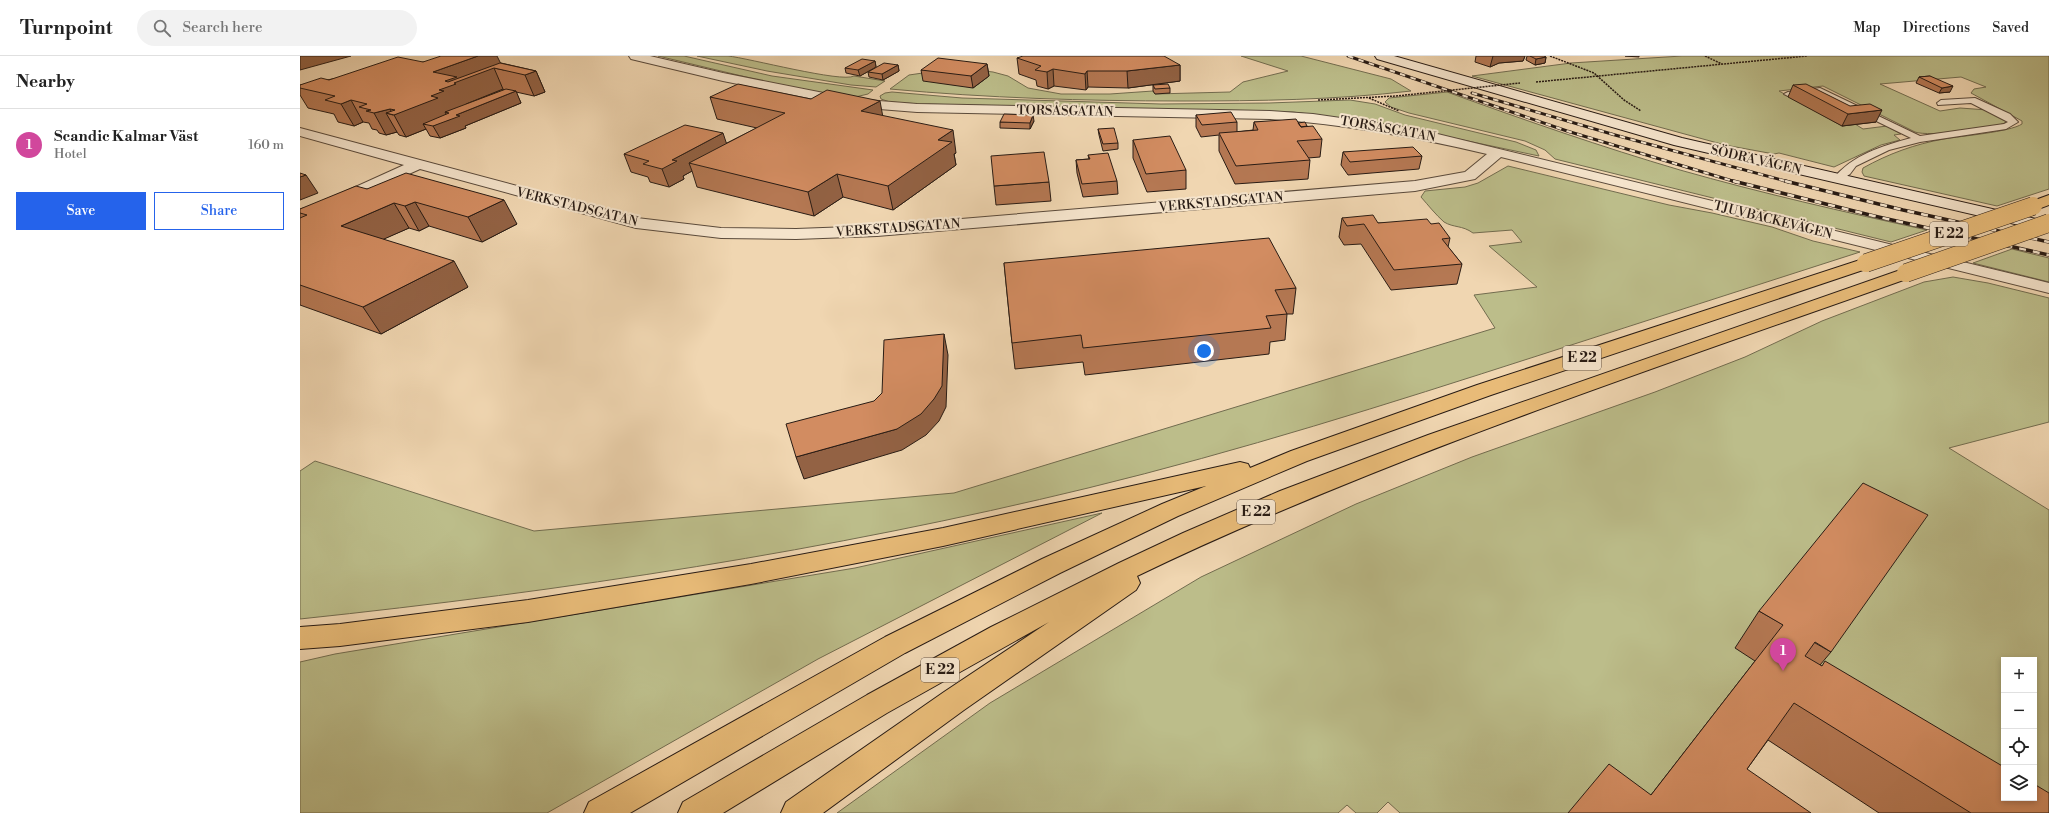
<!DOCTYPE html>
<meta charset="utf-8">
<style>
:root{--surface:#fff;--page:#f2f2f2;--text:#222;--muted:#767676;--line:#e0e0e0;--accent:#2563eb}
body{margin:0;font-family:"Libre Bodoni",serif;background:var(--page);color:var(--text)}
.controls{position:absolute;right:12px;bottom:12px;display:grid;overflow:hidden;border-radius:0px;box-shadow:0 2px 6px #0003}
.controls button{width:36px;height:36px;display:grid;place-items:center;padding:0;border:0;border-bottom:1px solid var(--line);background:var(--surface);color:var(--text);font:20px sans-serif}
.you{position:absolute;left:904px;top:295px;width:14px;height:14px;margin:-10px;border:3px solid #fff;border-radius:50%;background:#1a73e8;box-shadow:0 0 0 6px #1a73e833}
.badge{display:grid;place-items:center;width:26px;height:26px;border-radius:50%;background:var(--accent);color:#fff;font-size:13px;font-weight:700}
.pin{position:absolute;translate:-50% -33px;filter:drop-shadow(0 1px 2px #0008)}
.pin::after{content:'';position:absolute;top:21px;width:14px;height:12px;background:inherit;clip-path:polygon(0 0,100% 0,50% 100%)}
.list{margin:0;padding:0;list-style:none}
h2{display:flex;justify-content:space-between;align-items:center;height:52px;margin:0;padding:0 16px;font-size:17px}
h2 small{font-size:13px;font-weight:400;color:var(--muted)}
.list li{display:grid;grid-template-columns:26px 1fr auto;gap:12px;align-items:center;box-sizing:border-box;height:72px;padding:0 16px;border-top:1px solid var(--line)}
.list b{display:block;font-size:15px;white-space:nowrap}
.list p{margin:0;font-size:13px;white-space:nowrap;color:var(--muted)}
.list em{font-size:13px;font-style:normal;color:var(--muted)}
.actions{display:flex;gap:8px;padding:12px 16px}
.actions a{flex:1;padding:9px 0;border:1px solid var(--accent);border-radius:0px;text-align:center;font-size:14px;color:var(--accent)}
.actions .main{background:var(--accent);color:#fff}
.icon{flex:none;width:22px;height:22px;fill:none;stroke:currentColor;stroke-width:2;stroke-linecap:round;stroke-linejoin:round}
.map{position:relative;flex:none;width:1749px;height:757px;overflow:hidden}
header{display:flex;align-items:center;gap:24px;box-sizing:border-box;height:56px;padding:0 20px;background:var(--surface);border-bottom:1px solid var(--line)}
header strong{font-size:19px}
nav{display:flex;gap:22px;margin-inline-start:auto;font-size:14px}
.search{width:280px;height:36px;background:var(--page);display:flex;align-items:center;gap:10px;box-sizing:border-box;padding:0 14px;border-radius:22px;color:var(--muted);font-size:15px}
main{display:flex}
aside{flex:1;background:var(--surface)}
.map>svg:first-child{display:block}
.green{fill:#bcbd8a;stroke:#726c4f;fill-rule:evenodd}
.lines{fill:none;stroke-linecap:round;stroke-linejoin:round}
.service-casing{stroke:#5a4a3b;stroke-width:2}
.minor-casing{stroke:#5a4a3b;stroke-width:2}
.secondary-casing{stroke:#281b14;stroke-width:2}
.motorway-casing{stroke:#281b14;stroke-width:2}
.path{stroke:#281b14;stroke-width:1.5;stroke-dasharray:2 1;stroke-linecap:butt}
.service{fill:#f5e4cc;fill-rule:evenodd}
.minor{fill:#f5e4cc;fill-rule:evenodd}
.secondary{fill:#f5e4cc;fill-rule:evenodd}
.motorway{fill:#e8bb78;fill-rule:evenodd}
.rail-far1-casing{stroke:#281b14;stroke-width:3}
.rail-casing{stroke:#281b14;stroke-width:3.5}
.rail-far1{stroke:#f5e4cc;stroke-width:2;stroke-dasharray:5.5;stroke-linecap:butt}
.rail{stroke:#f5e4cc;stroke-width:2.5;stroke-dasharray:7;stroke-linecap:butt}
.motorway-bridge-casing{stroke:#281b14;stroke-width:19;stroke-linecap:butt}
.path-bridge{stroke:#281b14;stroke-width:1.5;stroke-dasharray:2 1;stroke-linecap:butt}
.motorway-bridge{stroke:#e8bb78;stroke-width:18}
.wall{fill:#b57853;stroke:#281b14;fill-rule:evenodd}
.shaded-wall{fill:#936244;stroke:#281b14}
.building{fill:#d28c61;stroke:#281b14}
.labels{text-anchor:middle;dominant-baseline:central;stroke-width:4;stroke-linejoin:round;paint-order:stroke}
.far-street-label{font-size:13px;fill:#281b14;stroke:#f5e4cc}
.shield{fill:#f5e4cc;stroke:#66574b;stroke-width:1}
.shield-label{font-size:14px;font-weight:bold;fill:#281b14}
</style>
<header>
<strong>Turnpoint</strong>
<div class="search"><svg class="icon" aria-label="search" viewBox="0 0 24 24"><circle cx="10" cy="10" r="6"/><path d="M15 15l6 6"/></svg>Search here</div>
<nav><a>Map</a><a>Directions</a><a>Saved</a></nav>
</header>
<main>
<aside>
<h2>Nearby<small></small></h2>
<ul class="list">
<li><span class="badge" style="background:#d1479c">1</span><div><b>Scandic Kalmar Väst</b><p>Hotel</p></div><em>160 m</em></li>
</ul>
<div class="actions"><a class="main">Save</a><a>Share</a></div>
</aside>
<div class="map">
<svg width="1749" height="757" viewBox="0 0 1749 757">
<rect width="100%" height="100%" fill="#f0d6b1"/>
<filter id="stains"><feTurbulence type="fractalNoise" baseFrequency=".005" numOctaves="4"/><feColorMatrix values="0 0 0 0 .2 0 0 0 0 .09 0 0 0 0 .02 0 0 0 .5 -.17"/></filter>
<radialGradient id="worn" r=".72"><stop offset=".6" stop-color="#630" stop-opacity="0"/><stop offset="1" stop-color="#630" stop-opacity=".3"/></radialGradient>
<path class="green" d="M358 0H384L472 20 573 34 568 38 551 42 492 32Z
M397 0C407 0 418 0 428 0 448 2 542 27 554 20L585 25 576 31 551 29 467 15Z
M941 0H1001L1091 23 1111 35C1035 44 959 45 882 45 785 45 687 42 590 33L609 19 657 12 693 16 708 20 728 32 761 38H810L853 35 855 38 930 36 943 26 988 15Z
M1382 0H1749V133L1697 150 1564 120 1562 116 1563 112C1588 98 1615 88 1644 83 1661 80 1710 76 1722 68V65L1671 37 1674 33 1686 31 1661 21 1580 28 1640 55 1660 52 1688 54 1707 63V66C1695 73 1628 81 1615 76L1523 30 1479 35 1542 70 1555 68 1563 73 1587 70 1601 78 1594 79 1600 84 1581 89 1534 111 1479 97 1474 98 1425 89 1172 20 1271 7Z
M592 36 662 42 861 48 969 47 1050 44 1075 48 1105 59 1216 86 1236 94 1239 100 1087 68 993 56 621 48 590 46 581 43 580 40 585 37Z
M1147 36C1224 64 1302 91 1380 114 1461 137 1544 156 1627 174L1591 186 1255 103 1245 94 1225 85 1109 57 1091 51 1085 46 1089 42Z
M1208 110 1369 149 1412 157 1472 171 1513 185 1560 196C1452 231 1345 265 1237 300 1088 348 940 395 788 432 529 495 265 535 0 563V415L15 405 234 475 654 437 1195 272 1174 239 1237 231 1189 190 1222 186 1212 174 1173 177C1162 169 1154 172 1144 166 1136 159 1128 149 1121 141L1125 135 1165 131 1178 127Z
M1712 193 1749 202V226L1673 207Z
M1653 221 1688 227 1749 242V366L1649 392 1749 454V757H1682L1458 606 1341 757H1100L1088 746 1077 757H1056L1047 749 1038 757H537L690 647 901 521 1056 448 1172 401 1355 336 1445 301 1522 265 1624 226ZM1704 604H1734V742H1704Z
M802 457 518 603 247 757H0V606L35 598 555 512Z"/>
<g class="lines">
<defs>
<path id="service" d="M1520 32 1620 80 1704 68 1708 66 1671 47 1638 49 1637 47 1641 44 1675 42 1710 58 1718 66 1706 73 1620 86 1589 94 1556 110 1550 118 1538 126 1533 123C1552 99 1582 90 1611 82L1519 37 1488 40 1484 38 1488 36Z"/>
<path id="minor" d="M329 0H350L423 17 554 43 617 48 970 55 1013 58 1117 73 1749 227V237L1201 101 1175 123 1115 135 577 180 496 183 421 182 336 172 120 113 0 167V156L104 109 0 80V72L337 162 421 172 496 173 577 170 1115 125 1165 116 1187 98C1115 81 1044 68 970 63L617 56 554 51 423 25 331 3Z"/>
<path id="secondary" d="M1075 0H1094L1382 82 1749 166V176L1374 89 1077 3Z"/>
<path id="motorway" d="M1749 139V149L1733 155 1727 153 1725 150 1727 147Z
M1566 202 1572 203 1575 207 1572 211 1191 339 1007 405 878 460 760 517 605 597 330 757H284L289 746 585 581 742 503 862 448 906 430 643 490 451 528 228 566 40 590 0 593V571L40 568 228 544 451 508 643 472 940 406 948 408 950 412 991 395 1177 329Z
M1606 212 1612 213 1615 217 1612 221C1351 314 1087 400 837 520L840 527 836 534 664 654 523 757H481L486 746 644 636 749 566 587 657 423 757H378L383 746 567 639 691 571 819 507 883 477 980 435 1128 379Z"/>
</defs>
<use href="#service" class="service-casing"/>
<use href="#minor" class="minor-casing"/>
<use href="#secondary" class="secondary-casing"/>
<use href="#motorway" class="motorway-casing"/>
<path class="path" d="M1250 0 1294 17 1324 44 1341 55
M1405 0 1422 8
M1236 26 1507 0
M1069 42 1099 55
M1018 44 1096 40"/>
<use href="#service" class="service"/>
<use href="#minor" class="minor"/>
<use href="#secondary" class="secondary"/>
<use href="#motorway" class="motorway"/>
<defs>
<path id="rail-far1" d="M1048 0 1267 75 1436 126
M1172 37 1315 79 1489 126"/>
<path id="rail" d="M1433 125 1574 160 1749 199
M1485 125 1603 154 1749 186"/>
</defs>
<use href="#rail-far1" class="rail-far1-casing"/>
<use href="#rail" class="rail-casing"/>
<use href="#rail-far1" class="rail-far1"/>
<use href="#rail" class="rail"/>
<defs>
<path id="motorway-bridge" d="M1566 207 1733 150
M1606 217 1749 167"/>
</defs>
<use href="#motorway-bridge" class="motorway-bridge-casing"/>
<path class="path-bridge" d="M1096 40 1220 27"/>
<use href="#motorway-bridge" class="motorway-bridge"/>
</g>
<path class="wall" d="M1176 0H1225L1223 5 1199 7 1190 11 1175 6Z
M1227 0H1244L1246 1 1245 7 1235 9 1226 4Z
M1325 0H1339V1Z
M717 2 880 9V25L828 32 788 31 786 34 754 30 748 33 737 30 736 24 719 18Z
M575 5 576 11 560 20 546 17 545 12Z
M123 6 201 7 236 15 245 36 234 40 216 36 221 47 165 70 166 72 140 82 130 80 126 73 106 81 99 79 97 76 86 79 79 77 77 74 72 73 69 67 63 66 54 70 38 66 34 58 8 52 0 39V29ZM203 33 204 34 166 48Z
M687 8 689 20 673 32 623 25 621 14Z
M598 9 599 15 583 24 569 21 568 16Z
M1630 20 1650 36 1639 37 1616 27 1619 21Z
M853 29 870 32V37L855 38 853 35Z
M1493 29 1576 66 1542 70 1488 41Z
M410 41 583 60 656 97 654 98 656 109 593 154 543 141 514 160 397 131 392 115 383 120 384 123 369 131 350 126 348 121 331 116 324 98 427 87 457 72 417 63Z
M896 59 937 66V76L953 74 954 66 998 67 1007 70 1022 83 1020 101 1008 102 1010 104 1008 123 935 128 919 95V79L901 81 896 71Z
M734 65 730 73 700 72V66Z
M798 73 818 87V93L803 95 799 79Z
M833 84 886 114V133L847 136 833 102Z
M1043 96 1122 100 1119 113 1048 119 1041 109Z
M788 99 817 125 818 138 783 141 777 117 776 104 789 103Z
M749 126 751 145 696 149 694 130Z
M67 133 217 168 182 186 129 170 119 175 109 172 83 183 168 231 81 278 0 249V153Z
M1042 162 1078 167 1131 168 1150 182 1148 191 1162 208 1157 228 1091 234 1061 188 1044 189 1039 181Z
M704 207 996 232 993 258H987L985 284 970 286 969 298 785 319 783 306 715 313 712 287Z
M1459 555 1531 596 1520 609 1749 757H1579L1468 684 1447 713 1351 739 1455 605 1435 592Z"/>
<path class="shaded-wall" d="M0 0H51L0 14Z
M178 0H197L204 14 194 12 203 33 166 48 167 49 149 57 145 56 149 64 123 68 126 73 106 81 94 59 131 40 133 16Z
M1193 0H1225L1223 5 1199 7 1190 11Z
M1246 1 1245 7 1235 9 1236 3Z
M575 5 576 11 560 20 558 14Z
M687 8 689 20 673 32 671 20Z
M598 9 599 15 583 24 582 18Z
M880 9V25L828 32 827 15Z
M753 13 754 30 748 33 747 16Z
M236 15 245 36 234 40 225 19Z
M787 15 788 31 786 34 785 18Z
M1653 30 1650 36 1639 37 1642 32Z
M216 35 221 47 165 70 166 72 140 82 133 70 156 59Z
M51 44 63 66 54 70 41 48Z
M580 45 584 67 561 55Z
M90 53 93 59 86 57 97 76 86 79 74 57Z
M1582 54 1576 66 1542 70 1548 58Z
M733 59 734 65 730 73V67Z
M653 74 656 97 654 98 656 109 593 154 588 130 638 84Z
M423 77 429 95 389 107 392 115 383 120 384 123 369 131 362 113 372 104Z
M537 118 543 141 514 160 508 136Z
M6 119 18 137 0 144V121Z
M204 144 217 168 182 186 168 161Z
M115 146 129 170 119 175 105 150Z
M94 147 109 172 57 195 41 170Z
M154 205 168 231 81 278 63 251Z
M644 278 648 299 646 351 639 365 626 379 602 394 504 423 496 401 597 373Z"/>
<path class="building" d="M141 0H178L133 16 157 21 145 25 148 26 200 7 236 15 225 19 194 12 154 27 156 28 139 34 144 35 131 40 138 42 94 59 86 57 95 54 90 53 74 57 66 55 71 54 59 51 67 48 51 44 41 48 25 44 35 40 0 32V29L21 22 29 24 98 1 123 6Z
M723 0H864L880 9 827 15H787L785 18 753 13 747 16 735 14 741 10 717 2Z
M1230 0H1244L1246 1 1236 3Z
M638 2 687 8 671 20 621 14Z
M562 3 575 5 558 14 545 12Z
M584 7 598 9 582 18 568 16Z
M1630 20 1653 30 1642 32 1619 21Z
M438 28 511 43 527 34 580 45 561 55 653 74 638 84 652 86 588 130 537 118 508 136 389 107 485 57 410 41Z
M868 28 870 32 855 33 853 29Z
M1506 28 1550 50 1570 48 1582 54 1548 58 1493 29Z
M206 33 216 35 156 59 160 60 133 70 123 68 149 57 145 56Z
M931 56 937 66 902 69 896 59Z
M704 58 733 59 730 67 700 66Z
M996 63 1001 71 1013 70 1022 83 997 85 1010 104 936 110 919 77 958 74 954 66Z
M1005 66 1007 70 1001 71 998 67Z
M385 69 423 77 372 104 377 105 362 113 343 108 349 105 324 98Z
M814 72 818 87 803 88 798 73Z
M870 80 886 114 846 118 833 84Z
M1113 91 1122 100 1050 106 1043 96Z
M744 96 749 126 694 130 691 100Z
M808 97 817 125 782 128 776 104 790 103 788 99Z
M0 117 6 119 0 121Z
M106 117 204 144 168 161 115 146 105 150 94 147 41 170 154 205 63 251 0 229V162L7 159 0 157V153L56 130 67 133Z
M1073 159 1078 167 1127 163 1131 168 1139 167 1150 182 1142 183 1162 208 1094 214 1064 168 1047 170 1042 162Z
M969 182 996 232 975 234 987 258 966 260 971 272 783 292 781 279 712 287 704 207Z
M644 278 642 330 634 343 621 358 597 373 496 401 486 368 574 345 582 337 584 284Z
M1563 427 1628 459 1531 596 1515 586 1505 600 1522 610 1525 605 1704 711V742H1734V728L1749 737V757H1671L1494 647 1447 713 1511 757H1268L1309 708 1351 739 1483 569 1459 555Z"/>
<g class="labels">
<g class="far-street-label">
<text transform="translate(765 55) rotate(1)">TORSÅSGATAN</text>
<text transform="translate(1088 73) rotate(10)">TORSÅSGATAN</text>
<text transform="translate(1456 104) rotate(13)">SÖDRA VÄGEN</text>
<text transform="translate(921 146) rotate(-5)">VERKSTADSGATAN</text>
<text transform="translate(277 151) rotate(14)">VERKSTADSGATAN</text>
<text transform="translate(1473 164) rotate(14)">TJUVBACKEVÄGEN</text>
<text transform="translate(598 172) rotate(-4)">VERKSTADSGATAN</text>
</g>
<g class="shield">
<rect x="1630" y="166" width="38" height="24" rx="3"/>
<rect x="1263" y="290" width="38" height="24" rx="3"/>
<rect x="937" y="444" width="38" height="24" rx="3"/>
<rect x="621" y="602" width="38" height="24" rx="3"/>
</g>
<g class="shield-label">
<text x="1649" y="178">E 22</text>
<text x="1282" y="302">E 22</text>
<text x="956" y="456">E 22</text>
<text x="640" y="614">E 22</text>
</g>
</g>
<rect width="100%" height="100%" filter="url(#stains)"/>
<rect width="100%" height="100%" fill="url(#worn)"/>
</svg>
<div class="controls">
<button>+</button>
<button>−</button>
<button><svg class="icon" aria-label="locate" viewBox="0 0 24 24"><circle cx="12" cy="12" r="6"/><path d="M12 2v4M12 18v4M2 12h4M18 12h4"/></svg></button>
<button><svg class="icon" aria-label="layers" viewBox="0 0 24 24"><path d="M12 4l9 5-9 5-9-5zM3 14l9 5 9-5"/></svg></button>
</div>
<div class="you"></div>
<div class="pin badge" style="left:1483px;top:615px;background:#d1479c">1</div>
</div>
</main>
